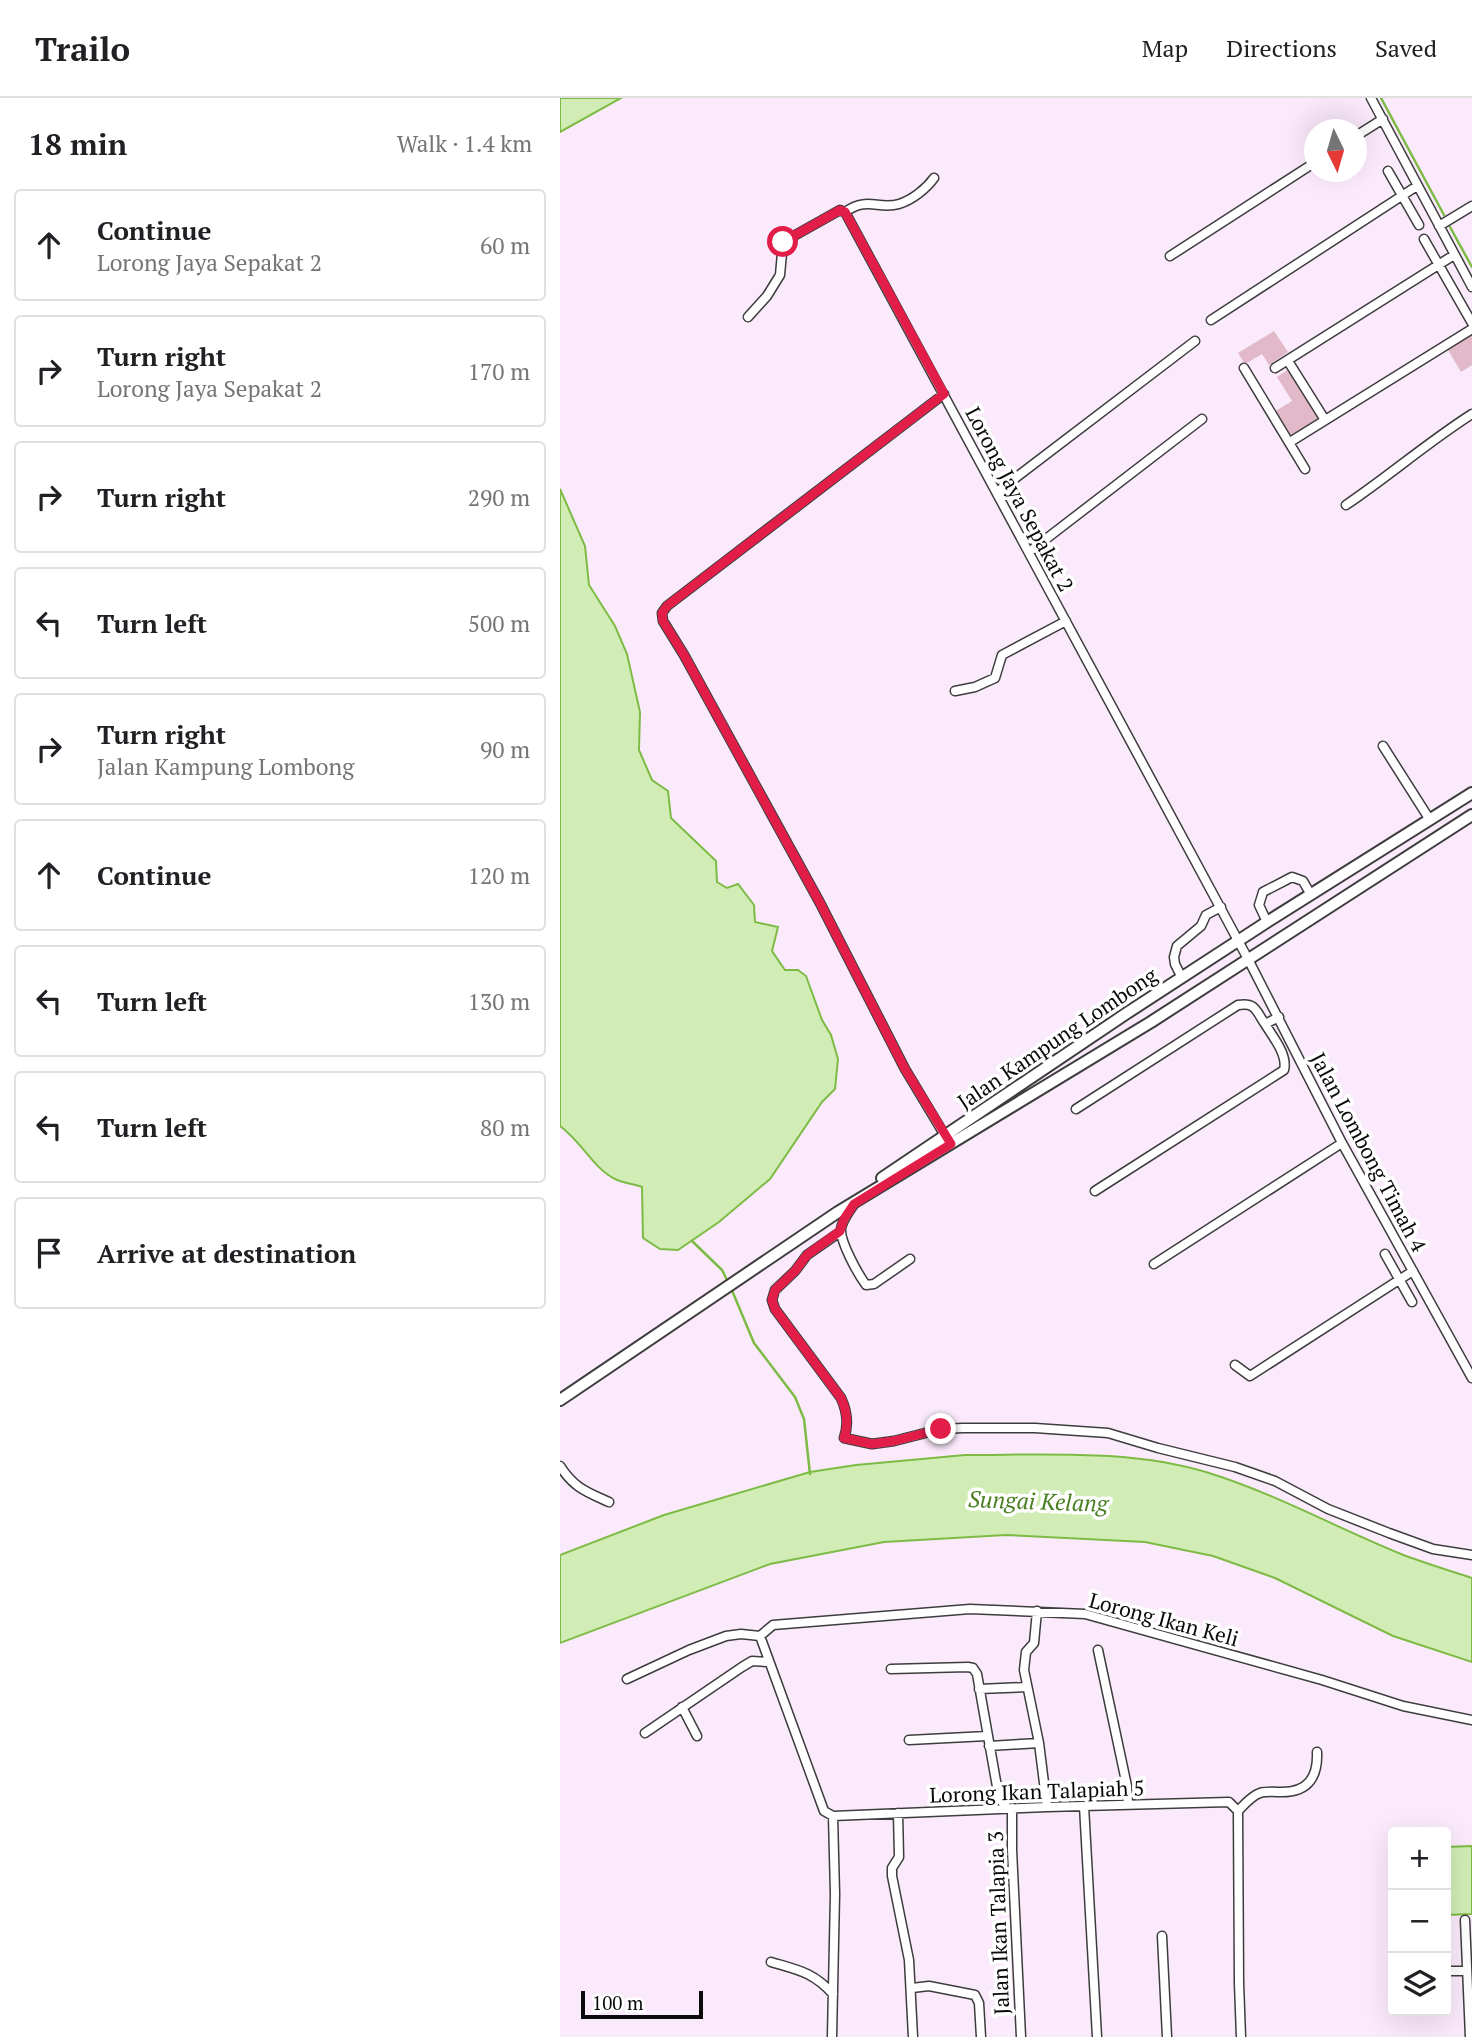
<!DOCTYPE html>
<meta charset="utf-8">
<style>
:root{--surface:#fff;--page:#f2f2f2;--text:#202124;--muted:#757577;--line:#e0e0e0}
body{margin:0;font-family:"PT Serif",serif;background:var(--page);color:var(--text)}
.controls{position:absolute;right:21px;bottom:21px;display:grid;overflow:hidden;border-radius:7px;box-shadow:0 7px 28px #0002}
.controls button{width:63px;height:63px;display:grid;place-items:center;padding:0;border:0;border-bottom:2px solid var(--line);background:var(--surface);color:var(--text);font:35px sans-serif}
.compass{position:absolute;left:744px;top:21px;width:63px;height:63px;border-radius:50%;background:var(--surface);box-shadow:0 7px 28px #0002;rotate:175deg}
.scale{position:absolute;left:21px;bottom:18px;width:122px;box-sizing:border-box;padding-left:7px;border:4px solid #0a0a0a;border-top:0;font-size:19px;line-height:24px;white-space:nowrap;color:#0a0a0a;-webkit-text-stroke:5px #fff;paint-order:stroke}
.stop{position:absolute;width:21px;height:21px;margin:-16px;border:5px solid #e11d48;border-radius:50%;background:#fff}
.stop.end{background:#e11d48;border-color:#fff;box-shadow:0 2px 7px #0008}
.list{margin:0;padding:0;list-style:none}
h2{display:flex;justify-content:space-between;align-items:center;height:91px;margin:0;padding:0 28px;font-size:30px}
h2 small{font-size:23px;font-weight:400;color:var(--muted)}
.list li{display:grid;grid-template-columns:46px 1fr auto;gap:21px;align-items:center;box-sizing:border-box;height:112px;margin:0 14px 14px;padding:0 14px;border:2px solid var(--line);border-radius:7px}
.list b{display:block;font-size:26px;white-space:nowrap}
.list p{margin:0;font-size:23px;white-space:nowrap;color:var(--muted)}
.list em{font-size:23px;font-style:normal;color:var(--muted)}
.icon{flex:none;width:38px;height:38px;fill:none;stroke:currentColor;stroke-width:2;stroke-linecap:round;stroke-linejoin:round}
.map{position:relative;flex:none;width:912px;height:1939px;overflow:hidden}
header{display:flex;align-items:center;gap:42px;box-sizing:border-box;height:98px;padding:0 35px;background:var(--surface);border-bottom:2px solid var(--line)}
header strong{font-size:33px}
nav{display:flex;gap:38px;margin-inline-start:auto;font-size:24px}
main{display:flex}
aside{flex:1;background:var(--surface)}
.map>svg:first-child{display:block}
.green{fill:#e2b9c9}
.water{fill:#d1edb5;stroke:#7dbb45;stroke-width:2}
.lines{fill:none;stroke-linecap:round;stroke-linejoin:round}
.stream{stroke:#7dbb45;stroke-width:2.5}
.minor-casing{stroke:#3d3d3d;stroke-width:11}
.tertiary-casing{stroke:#3d3d3d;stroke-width:14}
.minor{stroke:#fff;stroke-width:8}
.tertiary{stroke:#fff;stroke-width:10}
.route{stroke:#e11d48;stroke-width:9}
.labels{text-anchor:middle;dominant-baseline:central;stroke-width:7;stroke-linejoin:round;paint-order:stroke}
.street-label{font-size:21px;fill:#0a0a0a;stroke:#fff}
.water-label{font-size:23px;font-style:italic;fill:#4b7f22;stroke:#fff}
</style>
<header>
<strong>Trailo</strong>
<nav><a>Map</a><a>Directions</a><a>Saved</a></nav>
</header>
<main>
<aside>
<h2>18 min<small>Walk · 1.4 km</small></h2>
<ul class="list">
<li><svg class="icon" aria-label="ahead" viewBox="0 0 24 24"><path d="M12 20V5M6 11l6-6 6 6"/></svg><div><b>Continue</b><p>Lorong Jaya Sepakat 2</p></div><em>60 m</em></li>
<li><svg class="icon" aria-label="right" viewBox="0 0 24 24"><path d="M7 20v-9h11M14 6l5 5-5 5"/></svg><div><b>Turn right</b><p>Lorong Jaya Sepakat 2</p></div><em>170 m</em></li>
<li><svg class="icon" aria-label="right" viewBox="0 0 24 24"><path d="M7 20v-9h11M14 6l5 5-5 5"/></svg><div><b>Turn right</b></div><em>290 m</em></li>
<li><svg class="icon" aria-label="left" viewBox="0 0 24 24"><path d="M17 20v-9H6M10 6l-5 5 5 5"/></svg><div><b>Turn left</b></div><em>500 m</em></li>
<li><svg class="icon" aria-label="right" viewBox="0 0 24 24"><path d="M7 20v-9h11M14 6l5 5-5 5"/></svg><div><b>Turn right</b><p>Jalan Kampung Lombong</p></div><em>90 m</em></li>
<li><svg class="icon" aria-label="ahead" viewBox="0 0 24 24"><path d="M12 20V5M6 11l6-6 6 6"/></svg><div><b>Continue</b></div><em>120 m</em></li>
<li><svg class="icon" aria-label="left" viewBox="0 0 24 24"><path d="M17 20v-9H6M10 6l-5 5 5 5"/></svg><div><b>Turn left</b></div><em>130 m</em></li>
<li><svg class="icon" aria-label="left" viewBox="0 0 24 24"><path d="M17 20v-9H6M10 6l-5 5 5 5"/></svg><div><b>Turn left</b></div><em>80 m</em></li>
<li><svg class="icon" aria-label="arrive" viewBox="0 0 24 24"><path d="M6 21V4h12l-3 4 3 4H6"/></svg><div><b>Arrive at destination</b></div></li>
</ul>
</aside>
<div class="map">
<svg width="912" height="1939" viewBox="0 0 912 1939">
<rect width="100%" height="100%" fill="#fbeafc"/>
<path class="green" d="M714 233 728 254 709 267 702 256 685 266 678 255Z
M912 236V267L901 274 888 252Z
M729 271 759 320 729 338 714 314 732 303 717 279Z"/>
<path class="water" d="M0 0H61L0 34Z
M0 391 25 448 29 487 55 528 67 556 80 614 79 652 92 682 108 693 111 720 156 763 157 784 167 790 178 786 194 807 195 824 218 829 212 853 225 872H238L246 878 262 922 271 937 278 961 275 991 262 1004 210 1081 159 1124 118 1152 100 1151 83 1140 82 1089C73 1086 63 1085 55 1081 33 1070 21 1043 0 1028Z
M405 1357C485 1357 572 1351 649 1375 716 1396 777 1430 841 1456 864 1465 888 1472 912 1480V1564L833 1538 715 1480 653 1458 585 1444 446 1437 324 1444 210 1466 0 1545V1457L104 1417 250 1374 296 1367Z
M912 1748V1816L886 1817V1749Z"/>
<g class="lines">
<path class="stream" d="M821 0 884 117
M890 129 912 169
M132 1143 162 1172 168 1184
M171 1190 194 1245 235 1299 244 1321 250 1376"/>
<defs>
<path id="minor" d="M811 0 912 189
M796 38 823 21
M828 73 859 127
M285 114C308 98 318 112 339 106 352 102 366 91 374 80
M879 128 912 108
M864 141 912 225
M610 158 754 65
M188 219 207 198 220 177 223 144 280 112 285 114 688 861 782 1045 912 1280
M651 222 857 88
M728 263 765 322
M684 270 745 371
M715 270 894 157
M384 296 107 508 102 515 103 523 124 557 260 805 345 971 387 1041
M730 344 912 231
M437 394 635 243
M786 407C829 378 868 344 912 316
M469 454 642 321
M395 593 415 589 435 580 442 557 506 523
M823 648 870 722
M707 824 699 807 703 794 732 779 743 783 751 797
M622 880 615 866 614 859 617 848 641 828 646 817 661 809
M516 1011 678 907C696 904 696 913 705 926L719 919
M535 1093 724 972C728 957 713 939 705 926
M294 1106C289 1114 282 1122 281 1131 280 1144 298 1176 306 1187L314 1186 350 1161
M280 1134 247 1157 235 1173 215 1192 212 1202 215 1211 281 1300C287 1313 289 1326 284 1340L312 1346 334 1343 381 1331 403 1330H475L548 1335 598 1350 675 1369 715 1383 768 1411 829 1435 873 1451 912 1457
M825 1156 852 1204
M594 1166 782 1045
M675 1267 690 1278 853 1173
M0 1368C14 1390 27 1394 49 1404
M477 1513 474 1545 466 1554 464 1572 479 1645 487 1709
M200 1538 213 1527 410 1511 525 1516 762 1582 843 1608 912 1622
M200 1538 264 1713 273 1718 487 1709 669 1704 678 1713
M538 1552 567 1688 568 1706
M331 1571 408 1569 413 1570 417 1576 439 1700 447 1710
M67 1581 129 1552 166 1538 181 1536 200 1538
M419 1591 467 1589
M122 1609 137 1638
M85 1635 182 1569 192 1563 208 1564
M349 1642 427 1638
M429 1648 479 1645
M524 1708 537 1939
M452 1710V1752L461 1939
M338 1715 339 1759 332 1770V1778L349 1862 353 1939
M905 1822 910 1939
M602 1838 607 1939
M211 1864C238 1872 253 1874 273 1896
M886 1873H907
M352 1890 369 1888 415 1897 419 1905 421 1939
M272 1939 275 1796 273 1718
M681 1939 679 1885 678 1713C684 1707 691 1698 700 1695 706 1693 716 1694 722 1694 749 1694 758 1678 757 1654"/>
<path id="tertiary" d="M322 1080 564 917 707 824 912 695
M0 1302 278 1114 591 924 912 717"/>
</defs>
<use href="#minor" class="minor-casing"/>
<use href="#tertiary" class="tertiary-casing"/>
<use href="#minor" class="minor"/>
<use href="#tertiary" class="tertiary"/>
</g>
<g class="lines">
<path class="route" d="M223 144 280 112 285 114 384 296 107 508 102 515 103 523 124 557 260 805 345 971 391 1046 294 1106 284 1121 280 1133 247 1157 235 1173 215 1192 212 1202 215 1211 281 1300C287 1313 289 1326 284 1340L312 1346 334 1343 381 1331"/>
</g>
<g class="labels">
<g class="street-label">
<text transform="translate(460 401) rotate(62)">Lorong Jaya Sepakat 2</text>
<text transform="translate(497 940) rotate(-34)">Jalan Kampung Lombong</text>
<text transform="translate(809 1054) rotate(62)">Jalan Lombong Timah 4</text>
<text transform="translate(604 1521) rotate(15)">Lorong Ikan Keli</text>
<text transform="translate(477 1693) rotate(-2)">Lorong Ikan Talapiah 5</text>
<text transform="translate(438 1825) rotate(-92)">Jalan Ikan Talapia 3</text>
</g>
<g class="water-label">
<text transform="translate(478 1403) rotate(2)">Sungai Kelang</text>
</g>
</g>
</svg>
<div class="controls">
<button>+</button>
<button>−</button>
<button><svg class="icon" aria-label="layers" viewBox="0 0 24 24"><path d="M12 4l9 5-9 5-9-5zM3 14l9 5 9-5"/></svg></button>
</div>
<svg class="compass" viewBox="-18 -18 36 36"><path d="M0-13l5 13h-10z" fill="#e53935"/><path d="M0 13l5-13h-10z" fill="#757577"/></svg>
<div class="scale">100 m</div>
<div class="stop" style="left:223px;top:144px"></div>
<div class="stop end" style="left:381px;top:1331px"></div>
</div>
</main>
